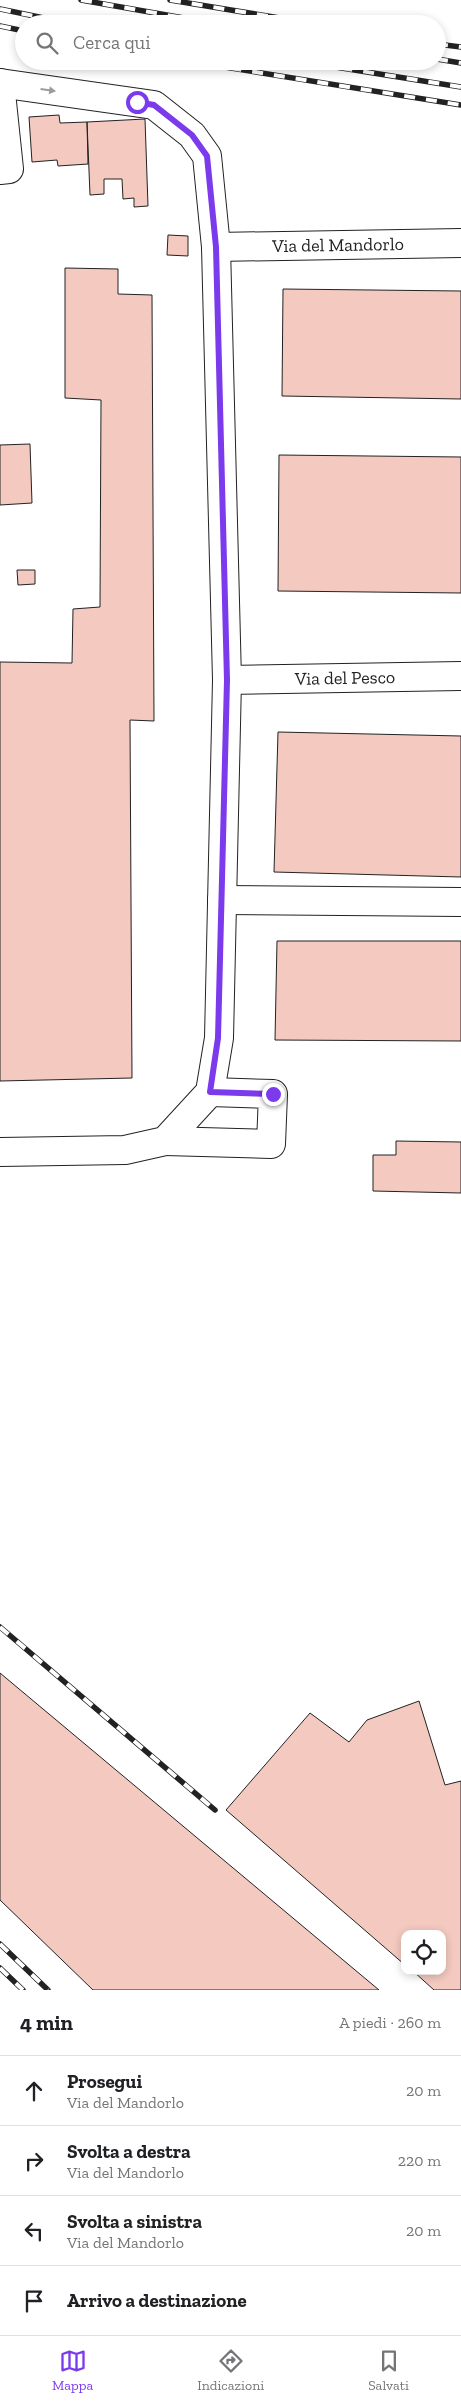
<!DOCTYPE html>
<html lang="it">
<meta charset="utf-8">
<style>
:root{--surface:#fff;--page:#f2f2f2;--text:#202124;--muted:#757577;--line:#e0e0e0;--accent:#7c3aed}
body{margin:0;font-family:"Zilla Slab",serif;background:var(--page);color:var(--text)}
.controls{position:absolute;right:15px;bottom:15px;display:grid;overflow:hidden;border-radius:10px;box-shadow:0 2px 8px #0003}
.controls button{width:45px;height:45px;display:grid;place-items:center;padding:0;border:0;border-bottom:1px solid var(--line);background:var(--surface);color:var(--text);font:25px sans-serif}
.stop{position:absolute;width:15px;height:15px;margin:-11px;border:4px solid #7c3aed;border-radius:50%;background:#fff}
.stop.end{background:#7c3aed;border-color:#fff;box-shadow:0 1px 5px #0008}
.list{margin:0;padding:0;list-style:none}
h2{display:flex;justify-content:space-between;align-items:center;height:65px;margin:0;padding:0 20px;font-size:21px}
h2 small{font-size:16px;font-weight:400;color:var(--muted)}
.list li{display:grid;grid-template-columns:32px 1fr auto;gap:15px;align-items:center;box-sizing:border-box;height:70px;padding:0 20px;border-top:1px solid var(--line)}
.list b{display:block;font-size:19px;white-space:nowrap}
.list p{margin:0;font-size:16px;white-space:nowrap;color:var(--muted)}
.list em{font-size:16px;font-style:normal;color:var(--muted)}
.icon{flex:none;width:28px;height:28px;fill:none;stroke:currentColor;stroke-width:2;stroke-linecap:round;stroke-linejoin:round}
.map{position:relative;flex:none;width:461px;height:1990px;overflow:hidden}
.search{position:absolute;background:var(--surface);box-shadow:0 2px 8px #0003;left:15px;right:15px;top:15px;height:55px;display:flex;align-items:center;gap:12px;box-sizing:border-box;padding:0 18px;border-radius:28px;color:var(--muted);font-size:19px}
.sheet{height:345px;background:var(--surface)}
nav{display:flex;justify-content:space-around;align-items:center;box-sizing:border-box;height:70px;border-top:1px solid var(--line);background:var(--surface);font-size:14px;color:var(--muted)}
nav a{display:grid;justify-items:center;gap:2px}
nav .on{color:var(--accent)}
.map>svg:first-child{display:block}
.building{fill:#f3c9c0;stroke:#222}
.lines{fill:none;stroke-linecap:round;stroke-linejoin:round}
.minor-casing{stroke:#222;stroke-width:30}
.minor{stroke:#fff;stroke-width:28}
.rail-casing{stroke:#222;stroke-width:5.5}
.rail{stroke:#fff;stroke-width:4;stroke-dasharray:11;stroke-linecap:butt}
.oneway{fill:#9c9c9c}
.route{stroke:#7c3aed;stroke-width:6}
.labels{text-anchor:middle;dominant-baseline:central;stroke-width:4;stroke-linejoin:round;paint-order:stroke}
.street-label{font-size:18px;fill:#222;stroke:#fff}
</style>
<div class="map">
<svg width="461" height="1990" viewBox="0 0 461 1990">
<rect width="100%" height="100%" fill="#fff"/>
<path class="building" d="M59 115 60 123 87 122 88 164 58 166 57 160 32 162 29 117Z
M145 119 148 206 134 207V198L123 199 122 179H104V194L90 195 87 122Z
M168 235 188 236V256L167 255Z
M65 268 118 269V294L152 295 154 721 130 720 132 1078 0 1081V662L72 663 73 609 100 607 101 400 65 398Z
M283 289 461 291V399L282 396Z
M30 444 32 503 0 505V445Z
M279 455 461 457V593L278 591Z
M17 570H35V584L18 585Z
M278 732 461 736V877L274 872Z
M277 941H461V1041L275 1040Z
M396 1141 461 1142V1193L373 1191V1155H396Z
M0 1673 379 1990H93L0 1900Z
M419 1701 445 1785 461 1781V1990H434L413 1971H442V1934H405V1965L226 1810 310 1713 349 1742 367 1720Z"/>
<g class="lines">
<defs>
<g id="minor">
<path d="M0 83 154 105 192 135 207 156 216 247 227 680 219 1038 210 1092 165 1141 125 1150 0 1152"/>
<path d="M0 170 9 169 0 83"/>
<path id="s1" d="M216 247 461 243"/>
<path id="s2" d="M227 680 461 676"/>
<path d="M222 900 461 902"/>
<path d="M165 1141 271 1144 273 1094 210 1092"/>
</g>
</defs>
<use href="#minor" class="minor-casing"/>
<use href="#minor" class="minor"/>
<defs>
<path id="rail" d="M81 0 218 24
M170 0 316 24
M0 9 73 24
M0 26 24 31
M437 44 461 47
M437 59 461 63
M187 61 461 105
M298 61 461 87
M0 1627 215 1810
M0 1944 48 1990
M0 1968 23 1990"/>
</defs>
<use href="#rail" class="rail-casing"/>
<use href="#rail" class="rail"/>
</g>
<defs><path id="oneway-solid" d="M-6-.8H1V-3.2L6.5 0L1 3.2V.8H-6Z" transform="scale(1.25)"/></defs>
<use class="oneway" href="#oneway-solid" transform="translate(48 90) rotate(8)"/>
<g class="lines">
<path class="route" d="M137 102 154 105 192 135 207 156 216 247 227 680 218 1038 210 1092 273 1094"/>
</g>
<g class="labels">
<g class="street-label">
<text stroke="none"><textPath href="#s1" startOffset="122">Via del Mandorlo</textPath></text>
<text stroke="none"><textPath href="#s2" startOffset="118">Via del Pesco</textPath></text>
</g>
</g>
</svg>
<div class="controls">
<button><svg class="icon" aria-label="locate" viewBox="0 0 24 24"><circle cx="12" cy="12" r="6"/><path d="M12 2v4M12 18v4M2 12h4M18 12h4"/></svg></button>
</div>
<div class="stop" style="left:137px;top:102px"></div>
<div class="stop end" style="left:273px;top:1094px"></div>
<div class="search"><svg class="icon" aria-label="search" viewBox="0 0 24 24"><circle cx="10" cy="10" r="6"/><path d="M15 15l6 6"/></svg>Cerca qui</div>
</div>
<section class="sheet">
<h2>4 min<small>A piedi · 260 m</small></h2>
<ul class="list">
<li><svg class="icon" aria-label="ahead" viewBox="0 0 24 24"><path d="M12 20V5M6 11l6-6 6 6"/></svg><div><b>Prosegui</b><p>Via del Mandorlo</p></div><em>20 m</em></li>
<li><svg class="icon" aria-label="right" viewBox="0 0 24 24"><path d="M7 20v-9h11M14 6l5 5-5 5"/></svg><div><b>Svolta a destra</b><p>Via del Mandorlo</p></div><em>220 m</em></li>
<li><svg class="icon" aria-label="left" viewBox="0 0 24 24"><path d="M17 20v-9H6M10 6l-5 5 5 5"/></svg><div><b>Svolta a sinistra</b><p>Via del Mandorlo</p></div><em>20 m</em></li>
<li><svg class="icon" aria-label="arrive" viewBox="0 0 24 24"><path d="M6 21V4h12l-3 4 3 4H6"/></svg><div><b>Arrivo a destinazione</b></div></li>
</ul>
</section>
<nav>
<a class="on"><svg class="icon" aria-label="map" viewBox="0 0 24 24"><path d="M3 6l6-2 6 2 6-2v14l-6 2-6-2-6 2zM9 4v14M15 6v14"/></svg>Mappa</a>
<a><svg class="icon" aria-label="directions" viewBox="0 0 24 24"><path d="M12 3l9 9-9 9-9-9zM9 14v-3h6M13 9l2 2-2 2"/></svg>Indicazioni</a>
<a><svg class="icon" aria-label="saved" viewBox="0 0 24 24"><path d="M7 4h10v16l-5-4-5 4z"/></svg>Salvati</a>
</nav>
